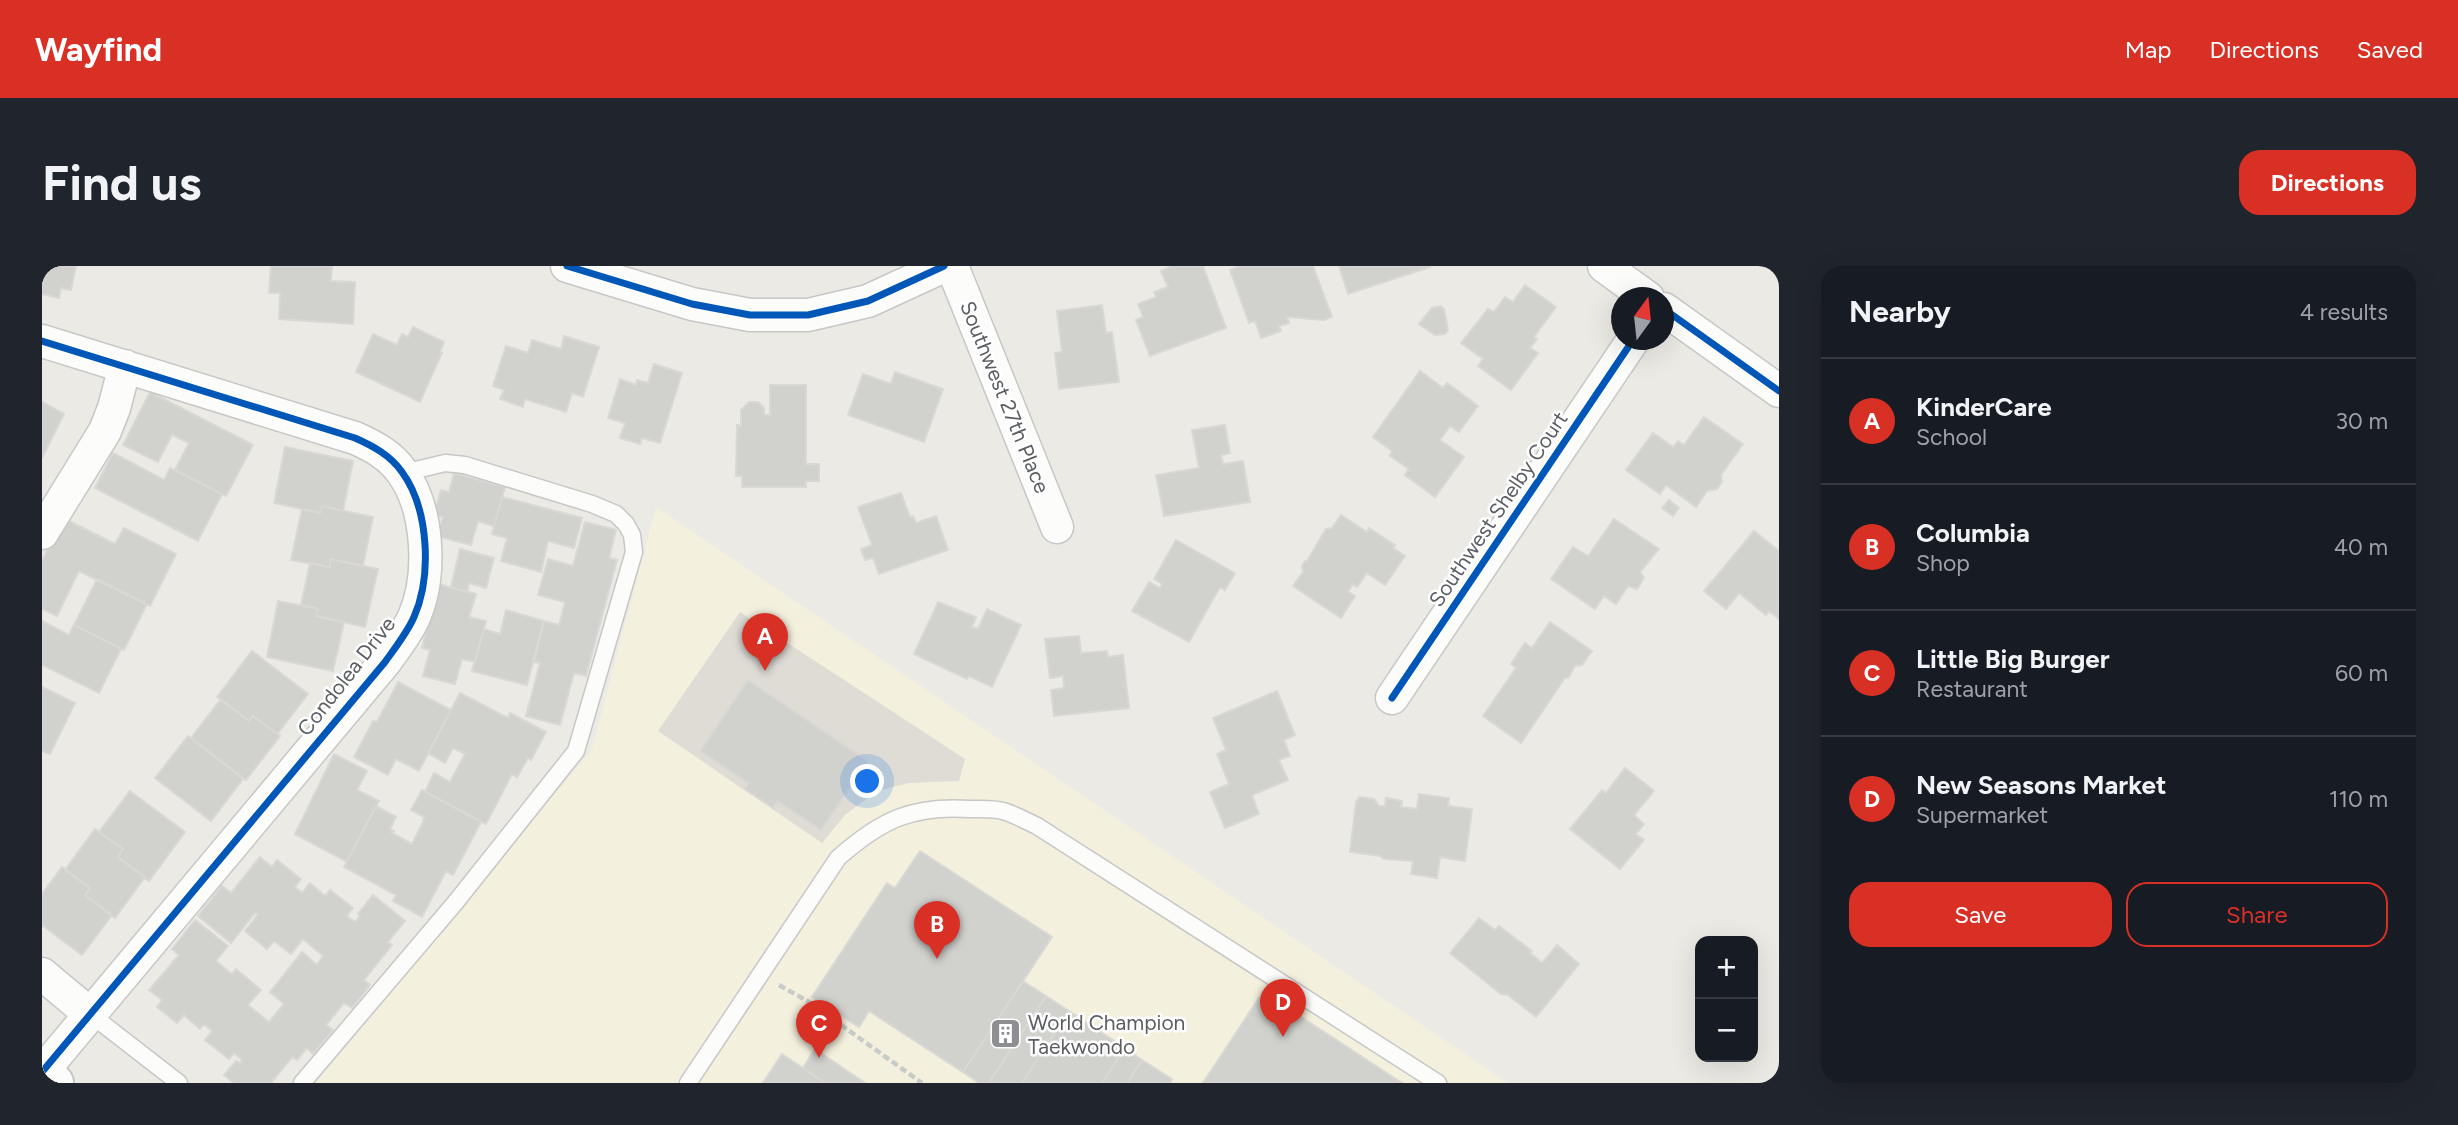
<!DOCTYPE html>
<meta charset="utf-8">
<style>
:root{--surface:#171b24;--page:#20242c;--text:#f1f3f6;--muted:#9ea1a6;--line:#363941;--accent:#d93025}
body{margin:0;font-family:Figtree,sans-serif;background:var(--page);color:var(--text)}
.controls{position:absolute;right:21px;bottom:21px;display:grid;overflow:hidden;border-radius:14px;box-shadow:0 7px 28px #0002}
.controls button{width:63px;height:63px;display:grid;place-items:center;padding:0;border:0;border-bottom:2px solid var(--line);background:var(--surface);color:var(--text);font:35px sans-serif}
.compass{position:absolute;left:1569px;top:21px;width:63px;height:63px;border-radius:50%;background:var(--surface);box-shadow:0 7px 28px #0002;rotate:15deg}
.you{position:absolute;left:826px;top:516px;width:24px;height:24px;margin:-18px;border:5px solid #fff;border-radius:50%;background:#1a73e8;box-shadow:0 0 0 10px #1a73e833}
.badge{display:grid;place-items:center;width:46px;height:46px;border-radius:50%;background:var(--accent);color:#fff;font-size:23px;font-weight:700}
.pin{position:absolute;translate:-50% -58px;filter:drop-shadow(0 2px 4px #0008)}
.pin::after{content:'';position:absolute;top:37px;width:24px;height:21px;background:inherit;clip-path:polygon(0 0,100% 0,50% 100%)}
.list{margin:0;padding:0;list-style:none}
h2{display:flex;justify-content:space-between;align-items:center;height:91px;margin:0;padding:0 28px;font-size:30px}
h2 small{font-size:23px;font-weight:400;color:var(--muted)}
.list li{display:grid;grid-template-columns:46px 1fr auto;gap:21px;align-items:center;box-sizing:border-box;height:126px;padding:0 28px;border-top:2px solid var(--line)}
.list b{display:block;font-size:26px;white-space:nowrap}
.list p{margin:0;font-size:23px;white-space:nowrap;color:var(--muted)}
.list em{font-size:23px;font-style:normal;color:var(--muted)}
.actions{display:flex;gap:14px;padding:21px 28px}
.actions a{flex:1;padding:16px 0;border:2px solid var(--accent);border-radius:21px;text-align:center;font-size:24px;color:var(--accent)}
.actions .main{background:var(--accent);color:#fff}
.map{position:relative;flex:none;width:1737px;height:817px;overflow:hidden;border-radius:21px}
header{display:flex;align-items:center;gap:42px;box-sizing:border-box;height:98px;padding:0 35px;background:var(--accent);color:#fff}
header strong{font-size:33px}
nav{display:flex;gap:38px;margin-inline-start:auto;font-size:24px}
.intro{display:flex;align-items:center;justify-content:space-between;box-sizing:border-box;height:168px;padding:0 42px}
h1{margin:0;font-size:49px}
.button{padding:18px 32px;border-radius:21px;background:var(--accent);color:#fff;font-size:24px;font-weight:700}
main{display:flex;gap:42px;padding:0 42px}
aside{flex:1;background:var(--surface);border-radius:21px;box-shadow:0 7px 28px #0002}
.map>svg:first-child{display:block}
.commercial{fill:#f4f0de}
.education{fill:#dedcd5}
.building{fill:#d1d1ce;stroke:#dad8d4;stroke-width:2}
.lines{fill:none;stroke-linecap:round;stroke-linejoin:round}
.service-casing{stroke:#c7c7c7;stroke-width:19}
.minor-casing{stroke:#c7c7c7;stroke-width:35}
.tertiary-casing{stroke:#c7c7c7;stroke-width:42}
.path{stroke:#c8ccc9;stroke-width:4.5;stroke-dasharray:7 3.5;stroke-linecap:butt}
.service{stroke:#fcfcfb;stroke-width:16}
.minor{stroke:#fcfcfb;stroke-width:32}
.tertiary{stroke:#fcfcfb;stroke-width:38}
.cycleway-casing{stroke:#fff;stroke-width:11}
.cycleway{stroke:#0057b8;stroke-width:7}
.labels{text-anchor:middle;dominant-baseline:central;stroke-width:5;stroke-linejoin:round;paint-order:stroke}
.street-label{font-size:21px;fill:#5b5e62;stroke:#fff}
.poi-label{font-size:21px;fill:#5b5e62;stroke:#fff;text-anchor:start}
</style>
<header>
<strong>Wayfind</strong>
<nav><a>Map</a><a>Directions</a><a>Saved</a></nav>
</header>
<div class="intro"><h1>Find us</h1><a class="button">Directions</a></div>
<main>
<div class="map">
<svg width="1737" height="817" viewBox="0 0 1737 817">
<rect width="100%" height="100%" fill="#ebeae5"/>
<path class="commercial" d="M614 241 1466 817H274L550 483Z"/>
<path class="education" d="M698 346 923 493 917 515 867 517 835 525 803 549 780 577 616 465Z"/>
<path class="building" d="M0 0H34L29 24 19 22 17 32 0 28Z
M229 0H290L289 15 313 16 311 58 237 53 238 27H227Z
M1131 0H1161L1184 62 1108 90 1094 54 1101 51 1096 38 1114 31 1112 26 1126 21 1119 5Z
M1198 0H1271L1290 51 1282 54 1245 51 1247 57 1237 60 1239 65 1219 72 1213 55 1207 57 1188 4Z
M1297 0H1387L1388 1 1306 28Z
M1483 19 1514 41 1492 71 1495 73 1488 82 1496 87 1469 124 1436 100 1441 93 1419 77 1446 43 1452 46 1463 31 1471 36Z
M1060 39 1064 67 1070 66 1077 116 1017 123 1013 87 1020 86 1015 45Z
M1399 40 1402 43 1406 64 1403 68 1393 69 1377 58 1390 42Z
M371 61 402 76 398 86 400 87 378 136 314 106 331 68 355 79 360 68 366 71Z
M522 70 557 81 541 131 530 127 524 146 483 133 481 141 458 133 462 124 451 120 464 80 486 87 490 74 519 83Z
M612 98 640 107 618 177 600 172 598 178 578 172 583 157 566 152 578 113 594 119 595 114 606 117Z
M1378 105 1401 122 1405 117 1436 140 1417 166 1408 160 1398 174 1422 191 1393 231 1363 209 1367 203 1348 190 1350 185 1331 171Z
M853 106 901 123 882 176 806 149 821 108 849 118Z
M728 119H764V198H777V215H764V221H700V210H694L695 159 699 160V144L707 136H716L722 142V149H728Z
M108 126 211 179 184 230 133 204 147 177 130 169 116 196 81 179Z
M0 136 22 148 0 192Z
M1662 151 1701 178 1679 209 1680 216 1675 223 1665 225 1654 241 1624 219 1618 228 1584 204 1611 167 1631 181 1636 175 1642 179Z
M1183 159 1188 187 1179 189 1181 198 1201 195 1208 236 1122 250 1114 209 1157 202 1150 164Z
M243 181 311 195 301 245 280 240 278 247 232 237Z
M71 187 122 214 128 202 180 228 156 275 53 222Z
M412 207 463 221 452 260 436 255 429 279 395 270 401 251 392 249 399 224 407 226Z
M859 227 868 251 871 250 874 257 894 250 906 284 837 308 831 292 823 294 819 283 830 279 816 241Z
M460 231 540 252 532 282 506 275 499 306 459 295 465 272 450 268Z
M1627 234 1637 242 1631 250 1620 242Z
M280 240 331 251 321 300 289 293 288 301 249 294 260 243 278 247Z
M1299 249 1325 266 1327 262 1353 279 1351 282 1363 290 1343 319 1325 307 1315 321 1311 318 1306 326 1313 330 1299 352 1251 320 1261 306 1260 300 1263 295H1265L1284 263 1290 262Z
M21 252 73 278 82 262 134 288 108 340 37 305 15 350 0 343V295Z
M1572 253 1617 283 1598 306 1602 312 1595 323 1586 320 1574 338 1562 330 1553 343 1509 313 1531 281 1546 290Z
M543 256 574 264 567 292 575 294 544 410 532 407 518 459 484 450 498 397 492 396 502 355 517 359 523 336 496 329 506 293 531 300Z
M1712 265 1737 285V353L1727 345 1724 349 1697 327 1684 343 1662 325Z
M1134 274 1193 307 1183 324 1178 321 1147 376 1090 345 1107 316 1118 322 1120 318 1112 313Z
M418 283 452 292 444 322 427 317 425 326 409 321Z
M289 293 336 303 323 361 274 350 276 343 259 339 268 297 288 301Z
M55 313 105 338 82 384 32 359Z
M396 318 434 328 427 351 444 355 433 396 420 393 413 418 381 410 388 384 380 382Z
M236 335 276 343 274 350 302 356 291 405 225 391Z
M896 336 934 351 930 361 936 363 945 343 979 359 950 421 927 410 925 413 872 388Z
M464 344 502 355 485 419 430 405 442 363 458 368Z
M0 355 27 369 32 359 79 383 57 427 0 399Z
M1508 356 1550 385 1540 399 1533 400 1526 412H1523L1479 477 1441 450 1474 402 1469 398 1483 377 1490 382Z
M1037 370 1039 387 1065 385 1066 391 1081 389 1087 442 1012 450 1009 424 1022 422 1021 410 1008 412 1003 373Z
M210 385 266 428 235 468 211 450 207 455 175 431Z
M706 414 826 495 779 564 735 535 731 542 703 523 706 517 658 485Z
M356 416 409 444 377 505 354 493 346 509 312 491 331 455 335 456Z
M0 421 33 437 8 488 0 485Z
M1235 425 1253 469 1242 474 1248 490 1237 494 1246 514 1210 529 1217 548 1183 562 1168 526 1187 518 1175 488 1184 484 1171 452Z
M418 427 466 452 468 447 504 466 489 494 486 492 475 511 470 508 444 558 383 526 392 507 408 516 423 488 411 482 403 497 386 487Z
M179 433 207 455 211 450 238 470 204 514 149 472Z
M146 470 201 513 169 555 113 512Z
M292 488 325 505 315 524 337 535 305 596 253 568Z
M1583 502 1612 525 1592 549 1602 558 1594 568 1602 574 1578 603 1528 563 1560 524 1564 527Z
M380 524 439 556 411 609 404 605 380 651 351 635 354 629 302 601 334 540 354 551 348 563 352 565 350 567 370 578 381 556 382 551 369 544Z
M88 525 143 566 107 615 76 591 81 583 57 566Z
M1377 528 1407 532 1406 540 1430 543 1423 595 1398 591 1395 612 1369 608 1371 595 1342 593 1338 590 1308 586 1314 536 1318 531 1332 533 1337 540H1343L1344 532 1360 535 1359 541 1375 543Z
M53 563 81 583 76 591 103 611 73 652 43 629 48 622 23 604Z
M878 585 1010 671 921 806 827 745 817 761 770 731 845 617 853 622Z
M218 591 230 601 235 594 259 613 253 621 260 627 268 617 283 630 288 624 311 642 305 650 313 656 318 650 316 648 331 629 363 655 346 676 350 679 322 714 328 719 310 742 302 737 284 759 291 764 271 788 265 782 255 794 250 791 229 817H192L182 809 194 795 198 797 200 794 192 787 187 793 163 774 170 765 162 758 158 763 142 749 135 757 115 741 120 734 107 724 137 689 130 683 153 654 186 680 174 695 190 708 194 703 219 724 206 739 227 756 242 738 228 726 260 686 275 699 281 690 261 673 249 688 232 675 225 683 203 665 216 648 213 647 189 677 156 650 180 620 189 627Z
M20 601 48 622 43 629 70 649 40 689 0 659V628Z
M1437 652 1453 664 1457 660 1490 685 1488 687 1500 697 1515 679 1537 698 1494 751 1466 729 1459 728 1408 687Z
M981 715 1004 730 947 817H937L921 806Z
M1221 726 1360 817H1161Z
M1004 730 1027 745 980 817H947Z
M1027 745 1083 782 1060 817H980Z
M1083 782 1100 794 1085 817H1060Z
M773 783 823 817H783L761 802Z
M740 788 761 802 783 817H721Z
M1100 794 1130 813 1128 817H1085Z"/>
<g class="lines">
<defs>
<path id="service" d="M48 748 137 817
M260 817 413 637 534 485 592 286 590 269 584 258 574 248 550 238 423 199 403 197 361 207
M646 817 796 592C839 554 870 539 928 543 938 543 951 542 961 545 972 548 984 555 995 560L1396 817"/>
<path id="minor" d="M525 0 650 38 708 49H766L826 35 902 0
M910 0 1015 261
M1562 0 1606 32
M1622 43 1737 125
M0 75 313 172C331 180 348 189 360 206 387 243 390 310 372 351 365 367 353 382 343 396L0 806
M0 267 63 165 72 142 83 100
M1350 432 1591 74
M0 708 48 748"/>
<path id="tertiary" d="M0 808 12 817"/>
</defs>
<use href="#service" class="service-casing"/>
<use href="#minor" class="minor-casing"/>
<use href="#tertiary" class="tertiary-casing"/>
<path class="path" d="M737 719 767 736 880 817"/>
<use href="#service" class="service"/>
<use href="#minor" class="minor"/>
<use href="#tertiary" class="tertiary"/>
<defs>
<path id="cycleway" d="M525 0 650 38 708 49H766L826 35 902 0
M1622 43 1737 125
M0 75 313 172C331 180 348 189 360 206 387 243 390 310 372 351 365 367 353 382 343 396L0 806
M1350 432 1591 74"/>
</defs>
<use href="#cycleway" class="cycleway-casing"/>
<use href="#cycleway" class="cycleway"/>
</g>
<defs>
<symbol id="building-square" viewBox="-11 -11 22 22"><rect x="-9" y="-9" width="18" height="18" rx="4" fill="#8d8f90" stroke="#fff"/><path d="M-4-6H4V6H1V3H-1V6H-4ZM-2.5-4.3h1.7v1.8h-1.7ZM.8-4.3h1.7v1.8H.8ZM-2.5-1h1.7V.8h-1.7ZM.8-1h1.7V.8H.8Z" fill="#fff"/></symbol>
</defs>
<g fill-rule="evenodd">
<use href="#building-square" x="946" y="750" width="35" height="35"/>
</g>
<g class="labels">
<g class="street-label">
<text transform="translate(963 131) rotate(68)">Southwest 27th Place</text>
<text transform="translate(1456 243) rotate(-56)">Southwest Shelby Court</text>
<text transform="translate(304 410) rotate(-52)">Condolea Drive</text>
</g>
<g class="poi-label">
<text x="986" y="756">World Champion<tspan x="986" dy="24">Taekwondo</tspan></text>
</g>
</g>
</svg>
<div class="controls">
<button>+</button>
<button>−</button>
</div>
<svg class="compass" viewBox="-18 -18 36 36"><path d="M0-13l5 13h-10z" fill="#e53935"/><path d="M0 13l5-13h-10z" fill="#9ea1a6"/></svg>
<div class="you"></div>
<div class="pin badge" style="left:723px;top:405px">A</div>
<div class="pin badge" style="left:895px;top:693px">B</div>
<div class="pin badge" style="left:777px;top:792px">C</div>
<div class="pin badge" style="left:1241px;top:771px">D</div>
</div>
<aside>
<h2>Nearby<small>4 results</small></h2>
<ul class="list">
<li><span class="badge">A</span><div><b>KinderCare</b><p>School</p></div><em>30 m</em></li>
<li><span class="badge">B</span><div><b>Columbia</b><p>Shop</p></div><em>40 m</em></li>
<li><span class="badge">C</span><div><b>Little Big Burger</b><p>Restaurant</p></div><em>60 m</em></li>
<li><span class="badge">D</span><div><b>New Seasons Market</b><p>Supermarket</p></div><em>110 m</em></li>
</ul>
<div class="actions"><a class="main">Save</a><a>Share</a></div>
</aside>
</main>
